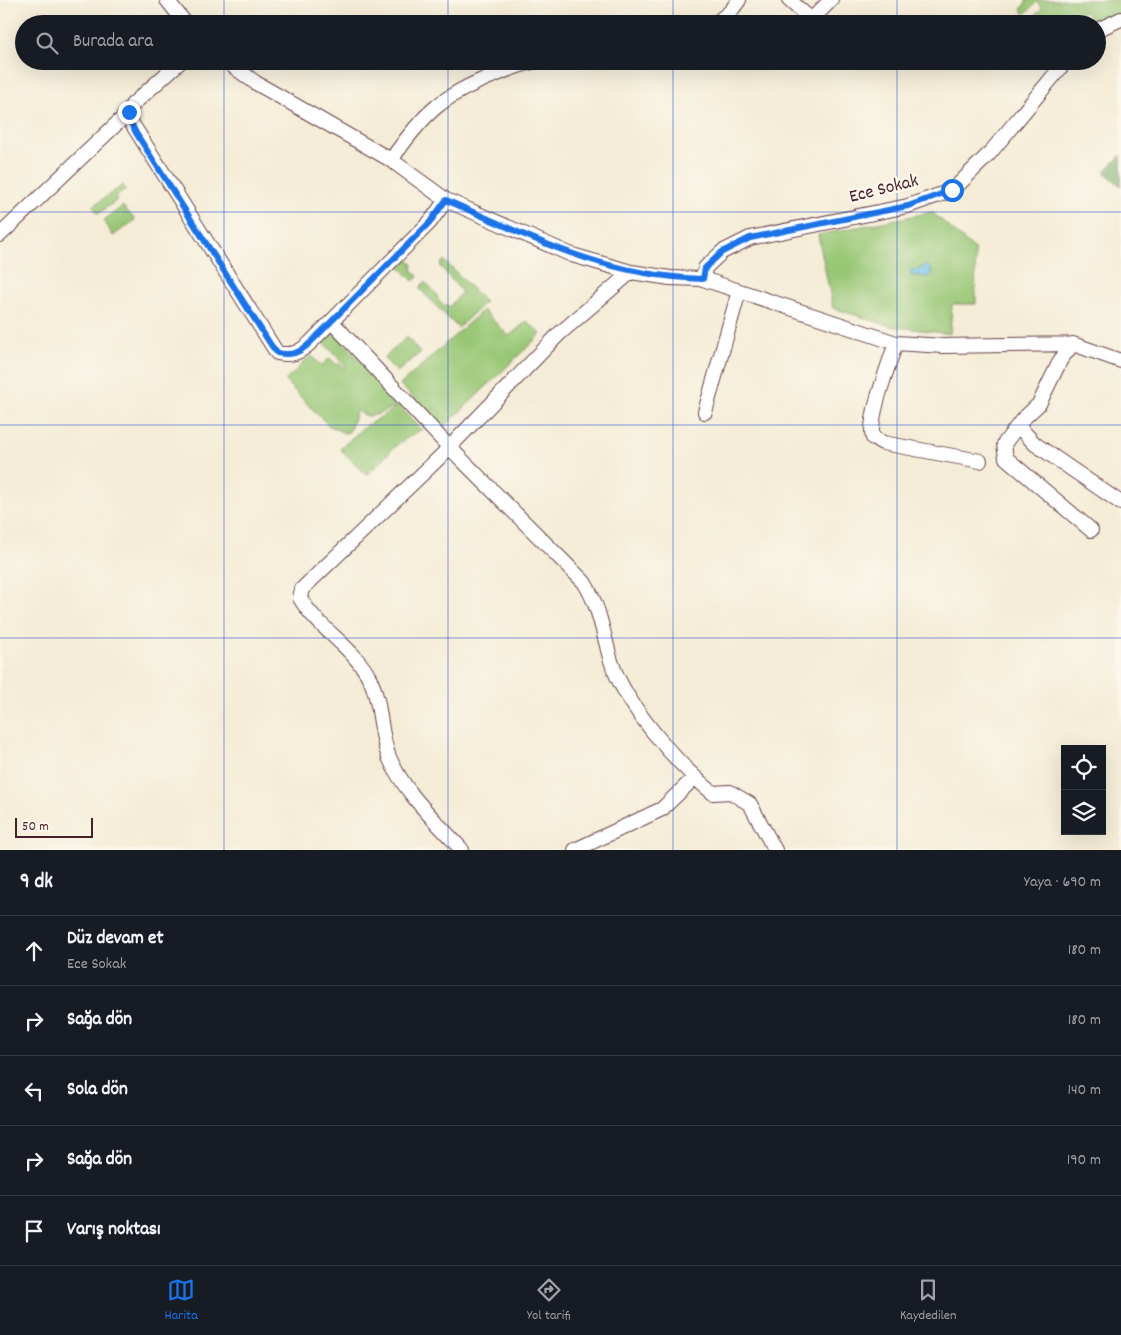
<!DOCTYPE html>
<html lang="tr">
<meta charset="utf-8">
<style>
:root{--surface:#171b24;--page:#20242c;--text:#f1f3f6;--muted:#9ea1a6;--line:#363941;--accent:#1a73e8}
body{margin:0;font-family:Dekko,sans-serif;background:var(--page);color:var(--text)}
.controls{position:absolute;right:15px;bottom:15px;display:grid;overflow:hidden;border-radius:0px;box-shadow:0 5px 20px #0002}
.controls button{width:45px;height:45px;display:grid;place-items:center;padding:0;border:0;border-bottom:1px solid var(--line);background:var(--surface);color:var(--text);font:25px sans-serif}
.scale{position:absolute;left:15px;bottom:12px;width:78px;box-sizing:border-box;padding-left:5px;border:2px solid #4a1f2b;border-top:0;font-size:14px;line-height:18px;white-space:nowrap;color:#4a1f2b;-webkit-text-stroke:4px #fbf7ec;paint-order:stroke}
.stop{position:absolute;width:15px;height:15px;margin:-11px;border:4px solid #1a73e8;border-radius:50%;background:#fff}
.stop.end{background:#1a73e8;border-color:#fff;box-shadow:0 1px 5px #0008}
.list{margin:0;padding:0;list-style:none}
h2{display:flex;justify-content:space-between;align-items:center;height:65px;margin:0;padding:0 20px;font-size:21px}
h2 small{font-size:16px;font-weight:400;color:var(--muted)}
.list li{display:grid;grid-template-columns:32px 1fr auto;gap:15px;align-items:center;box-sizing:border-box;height:70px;padding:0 20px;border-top:1px solid var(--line)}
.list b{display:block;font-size:19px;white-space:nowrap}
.list p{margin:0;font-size:16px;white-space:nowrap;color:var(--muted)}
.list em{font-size:16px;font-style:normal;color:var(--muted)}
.icon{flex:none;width:28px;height:28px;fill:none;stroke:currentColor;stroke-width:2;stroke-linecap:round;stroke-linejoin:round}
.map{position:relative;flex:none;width:1121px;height:850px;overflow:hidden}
.search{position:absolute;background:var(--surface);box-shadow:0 5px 20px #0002;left:15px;right:15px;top:15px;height:55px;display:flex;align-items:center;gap:12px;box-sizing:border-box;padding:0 18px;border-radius:28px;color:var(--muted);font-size:19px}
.sheet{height:415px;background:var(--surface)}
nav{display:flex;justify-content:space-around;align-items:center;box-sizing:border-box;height:70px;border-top:1px solid var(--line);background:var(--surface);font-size:14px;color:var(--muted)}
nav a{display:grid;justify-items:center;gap:2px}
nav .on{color:var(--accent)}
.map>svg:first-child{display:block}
.green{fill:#99c776;stroke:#727350}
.forest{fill:#7aac67;stroke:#626649}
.water{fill:#6ac0e7;stroke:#5a7089}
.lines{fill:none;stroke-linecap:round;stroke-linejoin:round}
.minor-casing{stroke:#643e45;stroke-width:16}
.minor{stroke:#fff;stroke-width:14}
.route{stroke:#1a73e8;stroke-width:6}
.grid{fill:none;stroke:#1d4ed8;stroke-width:1;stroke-opacity:0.55}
.labels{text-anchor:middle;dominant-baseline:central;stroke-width:5;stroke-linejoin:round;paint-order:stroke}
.street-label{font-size:19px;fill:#4a1f2b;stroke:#fbf7ec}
</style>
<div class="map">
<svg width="1121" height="850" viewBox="0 0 1121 850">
<rect width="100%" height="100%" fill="#fbf7ec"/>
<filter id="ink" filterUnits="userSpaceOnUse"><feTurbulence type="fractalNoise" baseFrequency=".02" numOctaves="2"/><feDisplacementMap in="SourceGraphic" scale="10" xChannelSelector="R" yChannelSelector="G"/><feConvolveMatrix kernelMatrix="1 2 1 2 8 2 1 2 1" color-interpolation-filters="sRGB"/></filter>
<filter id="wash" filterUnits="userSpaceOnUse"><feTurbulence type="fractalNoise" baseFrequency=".0096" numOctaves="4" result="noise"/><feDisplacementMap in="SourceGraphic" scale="20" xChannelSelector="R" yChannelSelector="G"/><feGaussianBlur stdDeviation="1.12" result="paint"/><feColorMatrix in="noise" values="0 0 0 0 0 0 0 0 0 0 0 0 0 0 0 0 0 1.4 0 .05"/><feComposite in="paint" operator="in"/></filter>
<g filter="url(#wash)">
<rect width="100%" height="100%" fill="#f4ecd6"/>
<path class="green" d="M1027 0H1121V12L1096 24 1084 11 1079 17 1085 24H1041L1034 17 1042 8 1037 2 1025 14 1021 10Z
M123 185 126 190 115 197 117 200 98 214 93 206Z
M123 206 135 220 113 236 104 220Z
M932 212 975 250 976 304H952L950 334 890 326 833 308 818 235Z
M406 257 413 265 412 269 418 277 413 281 398 265Z
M444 260 485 302 458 328 419 288 425 282 437 295 438 300 444 306 446 304 449 307 462 292 440 266Z
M483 310 509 336 527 321 541 334 444 427 400 385Z
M333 331 395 398V407C381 411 370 423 357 410L349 432 344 433 328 425 285 381 311 355 321 366 330 358 337 365 339 363 344 368 346 367 323 342Z
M407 337 420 353 397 372 384 358Z
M399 406 422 429 399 443 367 475 340 449 364 427Z"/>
<path class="forest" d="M1121 155V186L1104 172Z"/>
<path class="water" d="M927 265 932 271 929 277 910 275 911 270H917Z"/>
</g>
<g filter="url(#ink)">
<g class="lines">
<defs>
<path id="minor" d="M167 0 186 24
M789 0 807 16 813 18 831 0
M715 24 731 11 739 0
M1097 30 1121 19
M181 61 132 105 129 119 277 353C292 356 299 353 310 343L430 222 446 200 572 255 631 272
M226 61 256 83 391 160
M446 200 391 160C424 113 442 95 497 74 509 69 524 63 537 61
M0 235 129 112
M703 279 705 268 722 252 750 238 908 206 953 190 989 154 1066 61
M332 322 449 447 584 582C600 607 603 634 611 661 625 705 678 765 713 793L730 792 750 804 775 850
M896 343C889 364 867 420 873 438L883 443 980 461
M1073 344 1061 359 1039 404 1022 420 1004 444 1006 458 1091 530
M705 412 739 291
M1018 426 1035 444 1121 503
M462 850C436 821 404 793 389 757 379 732 382 704 370 679 354 647 318 629 300 598L302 589 440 457 559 334 631 272 670 278 703 279 896 343 943 346 1073 344 1121 361
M575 850 662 809 694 778"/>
</defs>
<use href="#minor" class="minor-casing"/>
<use href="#minor" class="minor"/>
</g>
</g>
<g class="lines" filter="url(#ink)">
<path class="route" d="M129 112V119L136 133 271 345 277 353C292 356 299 353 310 343L430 222 446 200C535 239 604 276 703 279L705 268 722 252 750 238 908 206 952 190"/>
</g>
<path class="grid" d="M224 0V24M448 0V24M673 0V24M897 0V24M224 61V850M448 61V850M673 61V850M897 61V850M0 212H1121M0 425H1121M0 638H1121"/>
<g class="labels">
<g class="street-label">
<text transform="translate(884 190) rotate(-14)">Ece Sokak</text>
</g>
</g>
</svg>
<div class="controls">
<button><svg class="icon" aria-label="locate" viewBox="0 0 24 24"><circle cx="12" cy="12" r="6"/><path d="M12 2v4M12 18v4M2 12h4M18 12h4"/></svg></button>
<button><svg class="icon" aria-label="layers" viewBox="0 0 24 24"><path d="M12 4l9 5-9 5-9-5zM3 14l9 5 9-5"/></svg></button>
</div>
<div class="scale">50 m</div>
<div class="stop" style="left:952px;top:190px"></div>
<div class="stop end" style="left:129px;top:112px"></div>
<div class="search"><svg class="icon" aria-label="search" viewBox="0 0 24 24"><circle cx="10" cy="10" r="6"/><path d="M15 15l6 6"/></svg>Burada ara</div>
</div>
<section class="sheet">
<h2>9 dk<small>Yaya · 690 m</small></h2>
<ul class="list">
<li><svg class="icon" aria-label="ahead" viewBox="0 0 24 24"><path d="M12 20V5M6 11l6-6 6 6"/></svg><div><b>Düz devam et</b><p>Ece Sokak</p></div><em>180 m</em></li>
<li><svg class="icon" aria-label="right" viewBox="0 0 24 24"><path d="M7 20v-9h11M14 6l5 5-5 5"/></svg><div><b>Sağa dön</b></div><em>180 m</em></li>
<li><svg class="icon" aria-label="left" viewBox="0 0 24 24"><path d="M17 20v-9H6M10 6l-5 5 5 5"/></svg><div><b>Sola dön</b></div><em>140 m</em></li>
<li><svg class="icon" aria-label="right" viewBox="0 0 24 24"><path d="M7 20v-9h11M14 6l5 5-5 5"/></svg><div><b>Sağa dön</b></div><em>190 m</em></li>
<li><svg class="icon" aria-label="arrive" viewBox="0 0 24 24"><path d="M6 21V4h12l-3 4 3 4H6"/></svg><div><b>Varış noktası</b></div></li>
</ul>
</section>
<nav>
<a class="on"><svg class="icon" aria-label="map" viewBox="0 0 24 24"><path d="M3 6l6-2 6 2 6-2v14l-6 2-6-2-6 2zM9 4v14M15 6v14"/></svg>Harita</a>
<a><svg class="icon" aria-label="directions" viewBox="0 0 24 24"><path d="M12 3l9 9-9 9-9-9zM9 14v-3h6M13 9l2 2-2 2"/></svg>Yol tarifi</a>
<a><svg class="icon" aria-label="saved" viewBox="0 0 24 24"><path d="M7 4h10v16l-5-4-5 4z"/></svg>Kaydedilen</a>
</nav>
